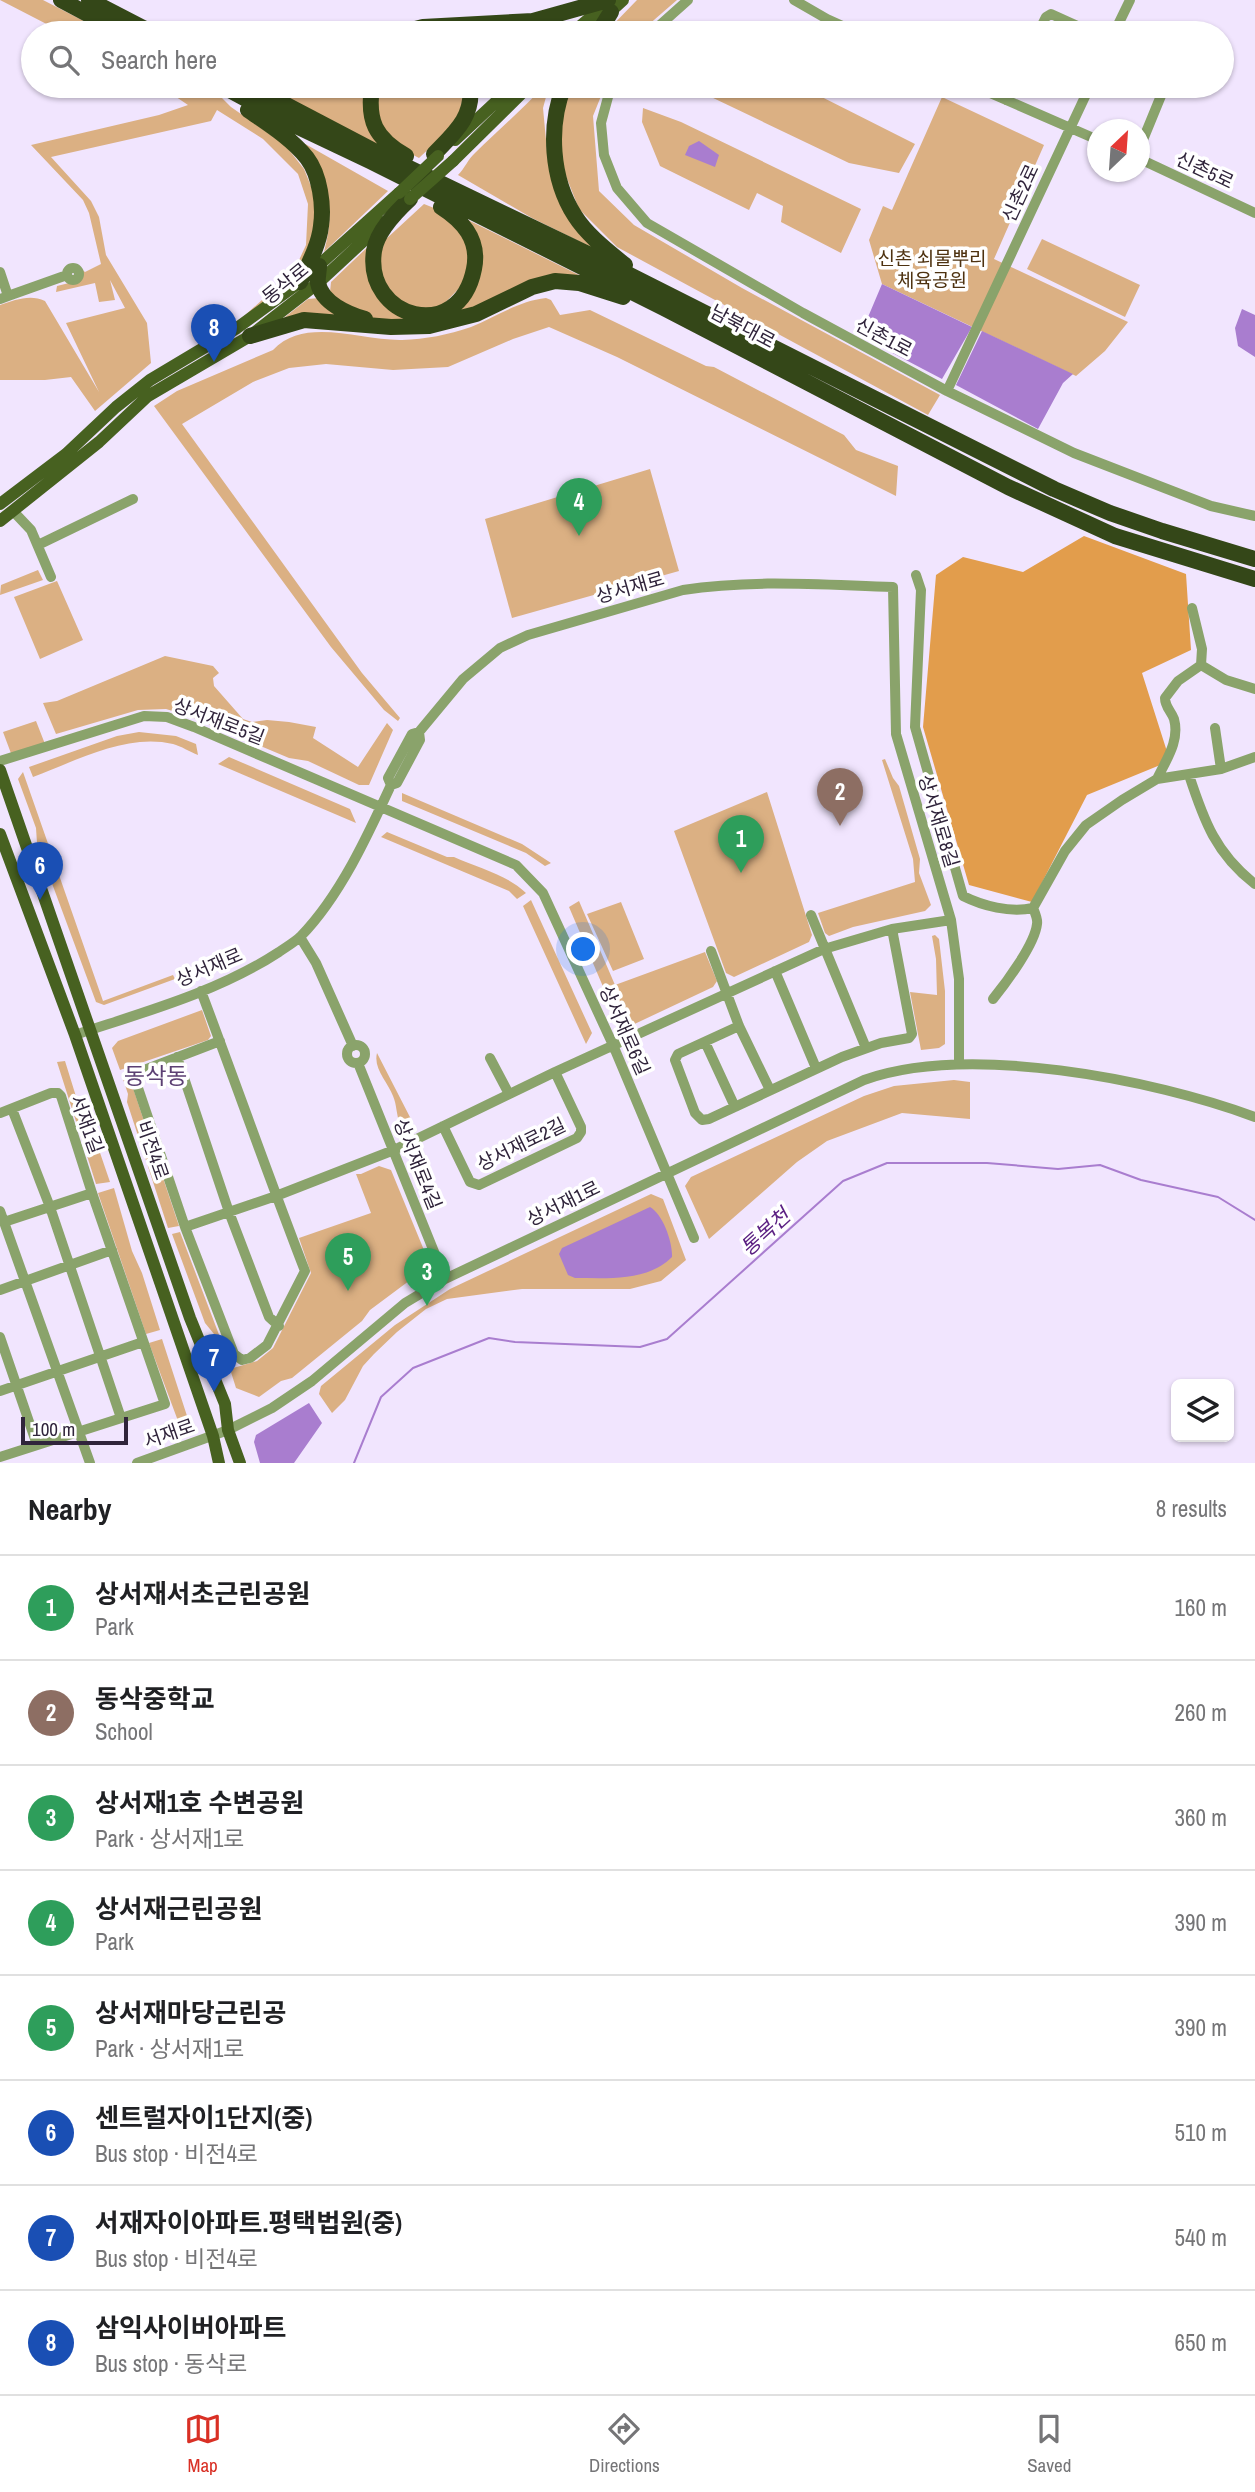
<!DOCTYPE html>
<meta charset="utf-8">
<style>
:root{--surface:#fff;--page:#f6f6f6;--text:#202124;--muted:#757577;--line:#e0e0e0;--accent:#d93025}
body{margin:0;font-family:"Archivo Narrow","Noto Sans KR",sans-serif;background:var(--page);color:var(--text)}
.controls{position:absolute;right:21px;bottom:21px;display:grid;overflow:hidden;border-radius:10px;box-shadow:0 2px 5px #0004}
.controls button{width:63px;height:63px;display:grid;place-items:center;padding:0;border:0;border-bottom:2px solid var(--line);background:var(--surface);color:var(--text);font:35px sans-serif}
.compass{position:absolute;left:1087px;top:119px;width:63px;height:63px;border-radius:50%;background:var(--surface);box-shadow:0 2px 5px #0004;rotate:25deg}
.scale{position:absolute;left:21px;bottom:18px;width:107px;box-sizing:border-box;padding-left:7px;border:4px solid #30243b;border-top:0;font-size:19px;line-height:24px;white-space:nowrap;color:#30243b;-webkit-text-stroke:5px #fff;paint-order:stroke}
.you{position:absolute;left:584px;top:950px;width:24px;height:24px;margin:-18px;border:5px solid #fff;border-radius:50%;background:#1a73e8;box-shadow:0 0 0 10px #1a73e833}
.badge{display:grid;place-items:center;width:46px;height:46px;border-radius:50%;background:var(--accent);color:#fff;font-size:23px;font-weight:700}
.pin{position:absolute;translate:-50% -58px;filter:drop-shadow(0 2px 4px #0008)}
.pin::after{content:'';position:absolute;top:37px;width:24px;height:21px;background:inherit;clip-path:polygon(0 0,100% 0,50% 100%)}
.list{margin:0;padding:0;list-style:none}
h2{display:flex;justify-content:space-between;align-items:center;height:91px;margin:0;padding:0 28px;font-size:30px}
h2 small{font-size:23px;font-weight:400;color:var(--muted)}
.list li{display:grid;grid-template-columns:46px 1fr auto;gap:21px;align-items:center;box-sizing:border-box;height:105px;padding:0 28px;border-top:2px solid var(--line)}
.list b{display:block;font-size:26px;white-space:nowrap}
.list p{margin:0;font-size:23px;white-space:nowrap;color:var(--muted)}
.list em{font-size:23px;font-style:normal;color:var(--muted)}
.icon{flex:none;width:38px;height:38px;fill:none;stroke:currentColor;stroke-width:2;stroke-linecap:round;stroke-linejoin:round}
.map{position:relative;flex:none;width:1255px;height:1463px;overflow:hidden}
.search{position:absolute;background:var(--surface);box-shadow:0 2px 5px #0004;left:21px;right:21px;top:21px;height:77px;display:flex;align-items:center;gap:18px;box-sizing:border-box;padding:0 24px;border-radius:38px;color:var(--muted);font-size:26px}
.sheet{height:931px;background:var(--surface)}
nav{display:flex;justify-content:space-around;align-items:center;box-sizing:border-box;height:98px;border-top:2px solid var(--line);background:var(--surface);font-size:19px;color:var(--muted)}
nav a{display:grid;justify-items:center;gap:4px}
nav .on{color:var(--accent)}
.map>svg:first-child{display:block}
.green{fill:#dbb083}
.forest{fill:#e29d4c}
.water{fill:#a97dcf}
.lines{fill:none;stroke-linecap:round;stroke-linejoin:round}
.stream{stroke:#a97dcf;stroke-width:2}
.minor{stroke:#8aa36b;stroke-width:10}
.major{stroke:#476120;stroke-width:12}
.highway{stroke:#344718;stroke-width:16}
.major-bridge{stroke:#476120;stroke-width:12}
.labels{text-anchor:middle;dominant-baseline:central;stroke-width:7;stroke-linejoin:round;paint-order:stroke}
.street-label{font-size:19px;fill:#30243b;stroke:#fff}
.park-label{font-size:19px;fill:#4e3210;stroke:#fff}
.water-label{font-size:21px;font-style:italic;fill:#5c2183;stroke:#fff}
.quarter-label{font-size:23px;fill:#5c4073;stroke:#fff}
</style>
<div class="map">
<svg width="1255" height="1463" viewBox="0 0 1255 1463">
<rect width="100%" height="100%" fill="#f1e5fe"/>
<path class="green" d="M0 0H43L107 33H64Z
M637 0H677L639 33H605Z
M160 86H198L222 98 231 107 285 145 304 169 317 201 315 236 295 279 242 318 294 271 306 245 308 204 298 174 263 139 217 110 211 121 51 157 91 201 99 217 106 255 147 323 151 363 95 411 71 377 45 380H0V305C15 300 30 294 45 301L99 392 66 323 125 308 110 280 115 300 99 302 95 283 56 292 57 286 77 281 80 273 79 267 85 272 101 264 89 213 83 200 31 145 159 115 188 105Z
M265 86H366L380 147Z
M375 86H466L457 122 419 158C378 135 379 131 375 86Z
M544 86H549L543 108 547 151 599 251 532 218 458 175C465 168 468 159 475 153 498 130 522 110 544 86Z
M572 86H605L593 116 599 191 634 225 742 288 940 395 928 415 617 247 579 209 562 166V104Z
M688 86H800L915 144 899 173 849 163Z
M942 97 1044 145 994 259 1128 322 1105 351 1076 376 882 284 869 240 883 206 892 210Z
M643 108 681 122 861 209 841 253 781 222 783 206 757 193 749 210 660 166 642 122Z
M293 137 388 191 324 252C339 196 321 182 293 137Z
M424 204 444 212 468 244 469 278 438 310 408 309 384 287 378 262 385 240Z
M462 217 593 282 500 298 435 321 370 319 350 311 330 292 331 282 375 240 374 281 423 319 475 285Z
M1042 239 1140 285 1125 317 1027 269Z
M319 298 349 319 280 321 308 299Z
M546 298 551 300 560 315 590 310 706 366 714 367 844 435 856 450 898 466 896 496 617 357 549 327 513 339 448 367 393 370 326 364 289 368 253 382 182 424 362 673 400 718 398 721 384 710 331 647 154 406 177 391 273 350C305 316 361 341 402 340 426 339 448 335 471 327 496 317 518 301 546 298Z
M650 469 679 571 512 618 485 519Z
M38 570 43 580 0 595 1 585Z
M57 581 83 640 40 659 14 597Z
M165 656 213 666 219 673 213 678 214 686 243 719 252 722 267 720 289 722 316 727 313 738 358 767 387 723 393 730 369 785H359L308 761 289 758 189 716 166 709 138 710 56 734 43 703 57 701Z
M36 721 45 744 12 756 3 732Z
M139 732 176 736 196 744 198 755C190 752 181 746 173 744 126 733 76 761 33 777L29 767 117 736Z
M229 757 350 809 356 823 218 764Z
M885 759 893 778 899 786 920 859 919 873 931 905 925 911 853 927 829 936 825 933 818 913 915 882 913 859 882 760Z
M23 772 103 1001 173 975 175 979 104 1005 96 1002 37 843 36 828 18 779Z
M767 792 812 935 809 942 734 977 726 973 674 831Z
M402 793 522 844 551 863 545 866 526 853 402 801Z
M387 832 447 857H454C478 868 508 875 526 893L517 899 509 891 381 837Z
M531 900 592 1033 586 1044 523 906Z
M579 901 615 985 705 952 717 981 713 987 626 1028 619 1024 569 907Z
M621 902 644 959 613 971 587 914Z
M935 935 939 939 945 991V1044L939 1048 921 1050 910 992 937 995 936 959 932 936Z
M202 1010 211 1036 208 1040 120 1070 112 1048 118 1041Z
M377 1053 413 1123 407 1126 400 1124C396 1114 397 1105 393 1096 388 1082 373 1069 377 1053Z
M65 1061 83 1119 97 1144 110 1182 96 1184 57 1062Z
M129 1076 179 1226 168 1228 127 1102 128 1094 123 1079Z
M954 1080 970 1082V1119L902 1113 827 1141 797 1162 709 1239 685 1186 691 1177 864 1096 894 1086Z
M379 1166 391 1170 426 1255 421 1272 370 1310 362 1321 292 1378 281 1381 259 1397 236 1388 230 1369 257 1361 273 1348 311 1273 299 1238 371 1213 356 1174H361Z
M114 1188 132 1251 142 1273 160 1330 146 1334 98 1193Z
M651 1194 663 1199 686 1260 661 1281 630 1289H522L447 1299 426 1309 397 1332 374 1354 363 1366 345 1400 332 1413 319 1394 321 1386 395 1325 450 1289Z
M180 1232 229 1361 223 1362 214 1334 205 1323 172 1234Z
M162 1339 189 1422 187 1426 181 1429 149 1343Z"/>
<path class="forest" d="M1084 536 1186 574 1191 650 1142 673 1170 761 1087 795 1032 902 969 885 923 727 936 575 963 557 1023 572Z"/>
<path class="water" d="M699 141 719 155 715 167 685 155 689 146Z
M882 284 972 327 942 379 860 336Z
M1242 309 1255 315V357L1238 346 1235 328Z
M982 331 1073 374 1063 383 1038 429 956 385Z
M650 1207C663 1214 673 1243 672 1257 647 1282 607 1278 575 1278L568 1275 559 1254 562 1248Z
M309 1403 322 1423 294 1463H260L254 1442 256 1435Z"/>
<g class="lines">
<path class="stream" d="M354 1463 381 1397 413 1368 489 1338 515 1342 640 1347 667 1339 843 1181 887 1163H987L1058 1169 1100 1165 1141 1180 1218 1197 1255 1220"/>
<path class="minor" d="M794 0 827 19 858 33
M651 33 688 0
M1038 33 1046 17 1051 14 1093 33
M1114 33 1130 0
M611 86 601 123 604 155 617 188 647 223 803 313 947 391 1074 453 1211 506 1255 516
M974 86 1098 140
M1006 100 1013 86
M1140 147 1165 86
M1140 159 1255 213
M67 274a6 6 0 1 1 12 0a6 6 0 1 1-12 0Z
M0 272 8 296 0 299
M8 296 67 275
M947 391 1090 86
M13 511 31 530 51 577
M38 545 133 499
M916 575 921 590 915 727 963 896C983 906 1010 913 1033 908L1065 851 1086 825 1122 800 1157 779 1221 769 1255 757
M1201 665 1226 680 1255 689
M1215 728 1221 769
M0 761 144 716 167 717 194 727 516 865 543 893 613 1045 694 1238
M1189 775C1204 821 1216 854 1255 884
M1157 779C1166 760 1180 741 1174 719 1171 711 1165 707 1165 698L1178 681 1201 665 1202 649 1192 608
M391 785 388 778 412 734 419 732 463 679 500 648 528 635 683 590C752 579 823 585 893 587L896 734 951 920 959 979V1064
M811 915 866 1048
M300 937 316 963 353 1046
M711 951 739 1026 770 1090
M775 971 816 1068
M201 991C236 1084 269 1178 305 1271L267 1345 250 1358 242 1360 234 1354 185 1227 135 1079 139 1072 220 1041
M993 999C1006 983 1035 944 1037 924 1038 919 1035 913 1033 908
M739 1026 678 1054 675 1060 695 1113 702 1120 709 1119 842 1057 881 1043 909 1038 912 1034 892 929
M75 1035C144 1012 218 992 279 952 286 947 295 942 301 936 340 896 368 835 391 785L397 783 420 740 419 732
M705 1042 735 1107
M347 1054a9 9 0 1 1 18 0a9 9 0 1 1-18 0Z
M177 1057 229 1212 269 1317 279 1326
M490 1058 509 1094
M358 1063 445 1279
M12 1109 50 1207 121 1418
M0 1113 51 1093H58L61 1096 92 1193 165 1404 0 1457
M443 1126 470 1182 479 1185 577 1138 581 1132V1127L555 1072
M0 1211 90 1463
M4 1222 92 1193
M185 1227 276 1196 394 1150 555 1072 824 949 892 929 951 920
M0 1290 112 1250
M0 1337 37 1445
M0 1391 143 1342
M137 1463 228 1430 272 1408 312 1381 405 1303 445 1279 864 1080C968 1043 1153 1079 1255 1117"/>
<path class="major" d="M572 33 611 0
M587 33 623 0
M455 140 513 86
M453 161 529 86
M0 504 66 454 116 407 150 380 237 328 300 282 399 193
M0 521 99 442 148 396 250 336 318 283 384 222
M0 770 190 1318 225 1404 228 1430 240 1463
M0 834 75 1035 213 1436 219 1463"/>
<path class="highway" d="M61 0 123 33
M89 0 153 33
M400 33 423 27 533 21 608 0
M598 33 611 12
M222 86 290 123 370 161 664 308 1008 487 1115 536 1255 579
M250 86 380 154 590 255 1054 489 1110 513 1162 531 1255 559
M372 86C367 121 375 138 406 156
M564 86C548 126 551 179 575 216 587 235 608 251 625 265
M248 110C268 124 291 138 307 158 320 175 324 206 321 226 319 245 308 265 300 282
M434 154C454 133 474 117 470 86
M410 199C396 212 377 231 374 251 364 319 459 345 474 269 480 240 463 221 441 207
M319 266C319 271 317 279 318 283 322 303 348 314 365 319
M250 336 304 320 391 327 429 326 476 314 532 287 555 281 579 283 623 297"/>
<path class="major-bridge" d="M399 193 438 156
M410 199 453 161"/>
</g>
<g class="labels">
<g class="street-label">
<text transform="translate(1205 170) rotate(25)">신촌5로</text>
<text transform="translate(1020 193) rotate(-65)">신촌2로</text>
<text transform="translate(285 283) rotate(-39)">동삭로</text>
<text transform="translate(743 326) rotate(28)">남북대로</text>
<text transform="translate(884 337) rotate(28)">신촌1로</text>
<text transform="translate(630 587) rotate(-16)">상서재로</text>
<text transform="translate(219 721) rotate(21)">상서재로5길</text>
<text transform="translate(939 821) rotate(73)">상서재로8길</text>
<text transform="translate(209 967) rotate(-23)">상서재로</text>
<text transform="translate(625 1030) rotate(66)">상서재로6길</text>
<text transform="translate(87 1124) rotate(70)">서재1길</text>
<text transform="translate(521 1144) rotate(-26)">상서재로2길</text>
<text transform="translate(153 1150) rotate(71)">비전4로</text>
<text transform="translate(418 1164) rotate(68)">상서재로4길</text>
<text transform="translate(563 1203) rotate(-26)">상서재1로</text>
<text transform="translate(169 1433) rotate(-19)">서재로</text>
</g>
<g class="park-label">
<text x="932" y="258">신촌 쇠물뿌리<tspan x="932" dy="22">체육공원</tspan></text>
</g>
<g class="water-label">
<text transform="translate(765 1232) rotate(-42)">통복천</text>
</g>
<g class="quarter-label">
<text x="156" y="1075">동삭동</text>
</g>
</g>
</svg>
<div class="controls">
<button><svg class="icon" aria-label="layers" viewBox="0 0 24 24"><path d="M12 4l9 5-9 5-9-5zM3 14l9 5 9-5"/></svg></button>
</div>
<svg class="compass" viewBox="-18 -18 36 36"><path d="M0-13l5 13h-10z" fill="#e53935"/><path d="M0 13l5-13h-10z" fill="#757577"/></svg>
<div class="scale">100 m</div>
<div class="you"></div>
<div class="pin badge" style="left:741px;top:873px;background:#2e9e5b">1</div>
<div class="pin badge" style="left:840px;top:826px;background:#8d6e63">2</div>
<div class="pin badge" style="left:427px;top:1306px;background:#2e9e5b">3</div>
<div class="pin badge" style="left:579px;top:536px;background:#2e9e5b">4</div>
<div class="pin badge" style="left:348px;top:1291px;background:#2e9e5b">5</div>
<div class="pin badge" style="left:40px;top:900px;background:#1a4fb4">6</div>
<div class="pin badge" style="left:214px;top:1392px;background:#1a4fb4">7</div>
<div class="pin badge" style="left:214px;top:362px;background:#1a4fb4">8</div>
<div class="search"><svg class="icon" aria-label="search" viewBox="0 0 24 24"><circle cx="10" cy="10" r="6"/><path d="M15 15l6 6"/></svg>Search here</div>
</div>
<section class="sheet">
<h2>Nearby<small>8 results</small></h2>
<ul class="list">
<li><span class="badge" style="background:#2e9e5b">1</span><div><b>상서재서초근린공원</b><p>Park</p></div><em>160 m</em></li>
<li><span class="badge" style="background:#8d6e63">2</span><div><b>동삭중학교</b><p>School</p></div><em>260 m</em></li>
<li><span class="badge" style="background:#2e9e5b">3</span><div><b>상서재1호 수변공원</b><p>Park · 상서재1로</p></div><em>360 m</em></li>
<li><span class="badge" style="background:#2e9e5b">4</span><div><b>상서재근린공원</b><p>Park</p></div><em>390 m</em></li>
<li><span class="badge" style="background:#2e9e5b">5</span><div><b>상서재마당근린공</b><p>Park · 상서재1로</p></div><em>390 m</em></li>
<li><span class="badge" style="background:#1a4fb4">6</span><div><b>센트럴자이1단지(중)</b><p>Bus stop · 비전4로</p></div><em>510 m</em></li>
<li><span class="badge" style="background:#1a4fb4">7</span><div><b>서재자이아파트.평택법원(중)</b><p>Bus stop · 비전4로</p></div><em>540 m</em></li>
<li><span class="badge" style="background:#1a4fb4">8</span><div><b>삼익사이버아파트</b><p>Bus stop · 동삭로</p></div><em>650 m</em></li>
</ul>
</section>
<nav>
<a class="on"><svg class="icon" aria-label="map" viewBox="0 0 24 24"><path d="M3 6l6-2 6 2 6-2v14l-6 2-6-2-6 2zM9 4v14M15 6v14"/></svg>Map</a>
<a><svg class="icon" aria-label="directions" viewBox="0 0 24 24"><path d="M12 3l9 9-9 9-9-9zM9 14v-3h6M13 9l2 2-2 2"/></svg>Directions</a>
<a><svg class="icon" aria-label="saved" viewBox="0 0 24 24"><path d="M7 4h10v16l-5-4-5 4z"/></svg>Saved</a>
</nav>
